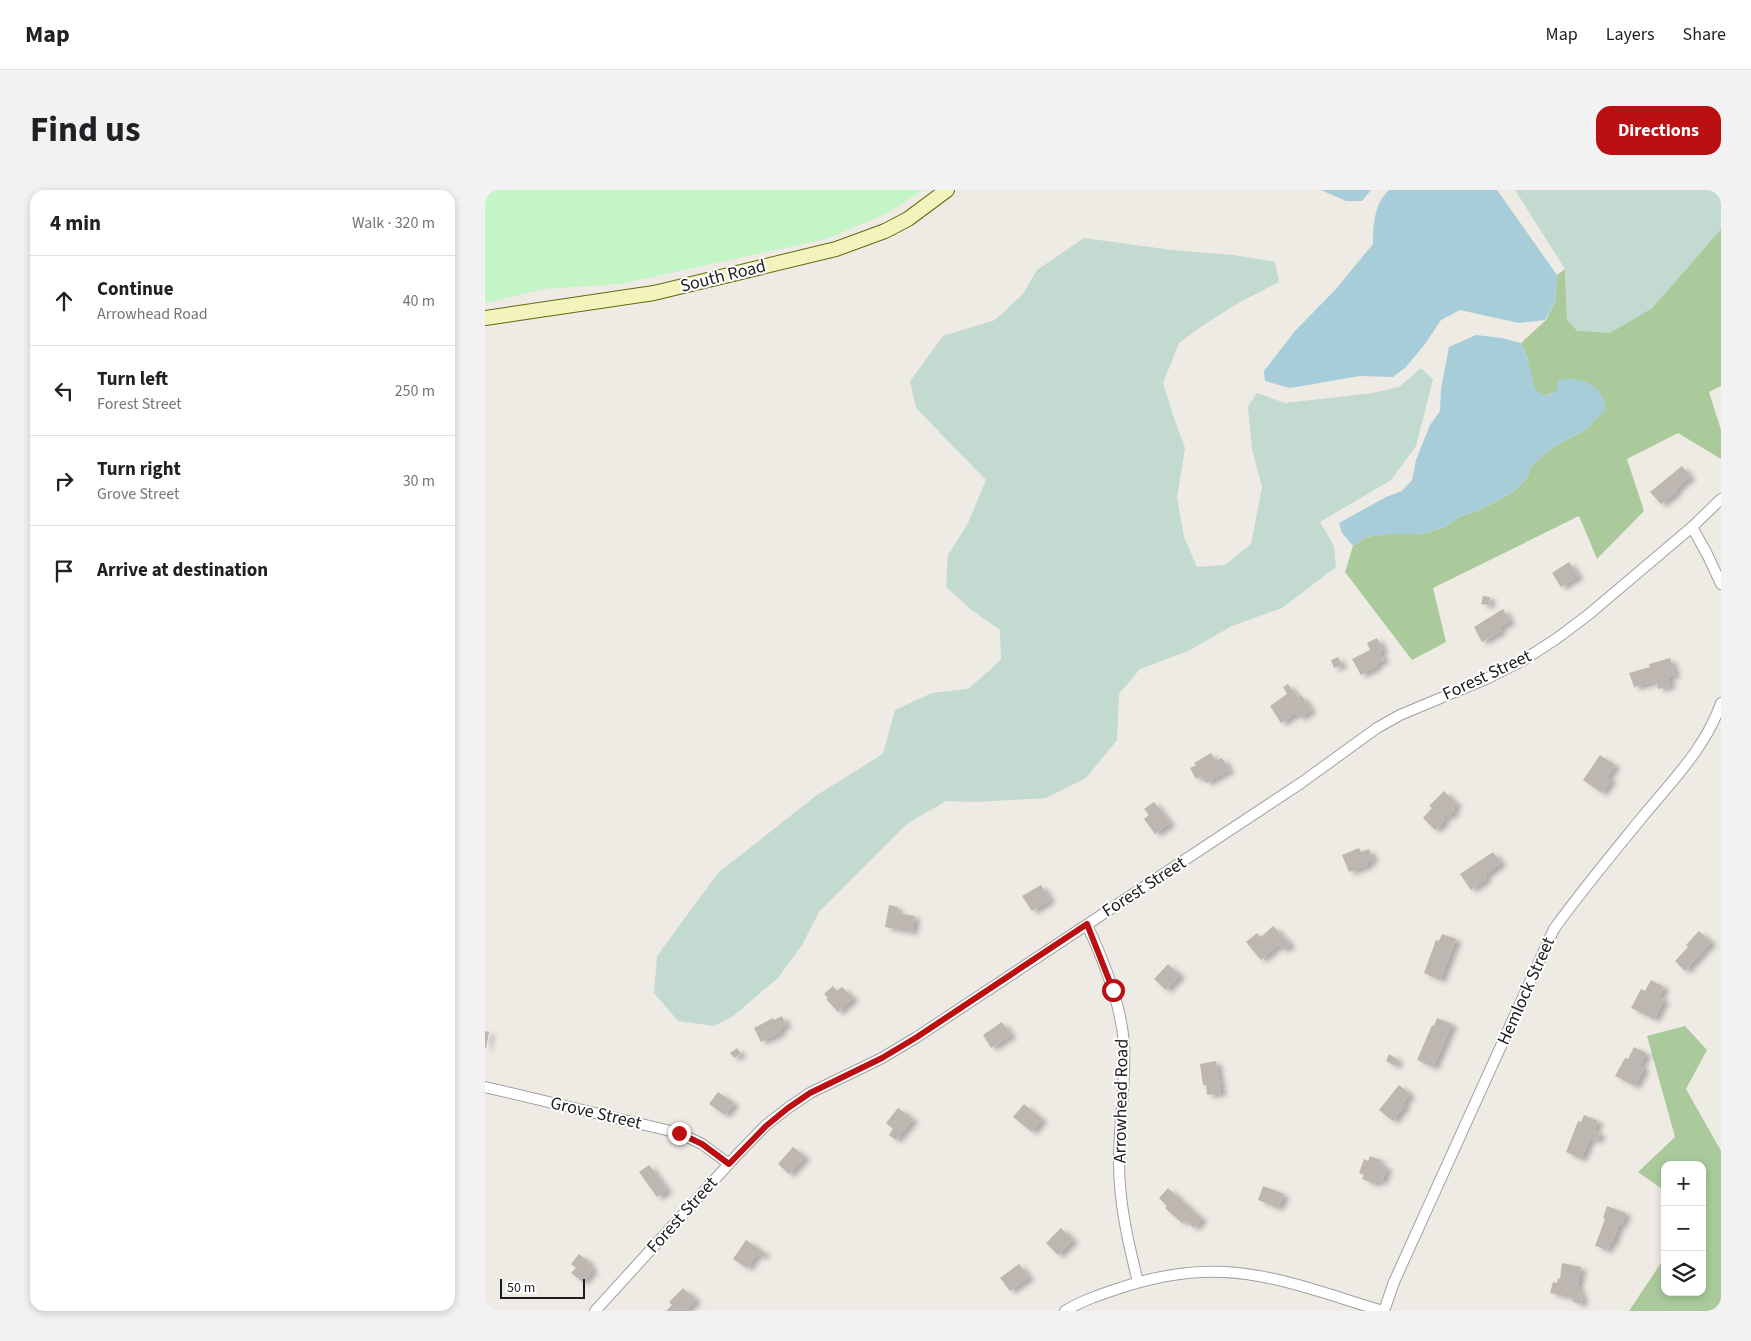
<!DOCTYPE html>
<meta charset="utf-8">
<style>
:root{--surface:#fff;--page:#f2f2f2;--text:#202124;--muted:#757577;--line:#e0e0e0;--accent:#bb0f12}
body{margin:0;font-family:"Source Sans 3",sans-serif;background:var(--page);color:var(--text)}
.controls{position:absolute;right:15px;bottom:15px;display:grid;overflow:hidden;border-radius:10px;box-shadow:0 2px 8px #0003}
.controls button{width:45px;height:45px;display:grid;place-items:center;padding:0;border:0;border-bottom:1px solid var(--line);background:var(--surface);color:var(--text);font:25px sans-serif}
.scale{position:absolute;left:15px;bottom:12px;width:85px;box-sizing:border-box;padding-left:5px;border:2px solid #1d1d1d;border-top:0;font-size:14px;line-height:18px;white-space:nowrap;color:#1d1d1d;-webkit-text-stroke:4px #fff;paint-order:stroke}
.stop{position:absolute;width:15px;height:15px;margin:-11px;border:4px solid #bb0f12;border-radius:50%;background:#fff}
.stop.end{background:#bb0f12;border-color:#fff;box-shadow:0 1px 5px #0008}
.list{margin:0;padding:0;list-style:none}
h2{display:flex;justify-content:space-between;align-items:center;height:65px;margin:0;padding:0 20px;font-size:21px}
h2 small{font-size:16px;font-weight:400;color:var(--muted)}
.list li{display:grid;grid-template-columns:32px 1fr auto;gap:15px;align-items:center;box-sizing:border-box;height:90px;padding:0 20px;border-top:1px solid var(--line)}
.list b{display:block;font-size:19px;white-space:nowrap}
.list p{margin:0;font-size:16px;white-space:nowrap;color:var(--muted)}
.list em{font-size:16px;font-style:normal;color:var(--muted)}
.icon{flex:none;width:28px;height:28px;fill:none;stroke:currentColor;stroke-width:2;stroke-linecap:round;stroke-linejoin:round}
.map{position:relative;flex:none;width:1236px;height:1121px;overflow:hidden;border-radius:15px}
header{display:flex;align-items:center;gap:30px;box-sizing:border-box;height:70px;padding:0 25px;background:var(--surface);border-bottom:1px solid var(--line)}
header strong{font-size:24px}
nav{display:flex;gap:28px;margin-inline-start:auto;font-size:18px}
.intro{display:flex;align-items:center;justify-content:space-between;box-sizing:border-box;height:120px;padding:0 30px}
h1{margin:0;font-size:35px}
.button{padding:12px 22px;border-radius:15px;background:var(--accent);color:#fff;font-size:18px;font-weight:700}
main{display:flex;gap:30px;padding:0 30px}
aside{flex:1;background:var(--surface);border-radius:15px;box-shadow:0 2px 8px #0003}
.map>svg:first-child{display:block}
.forest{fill:#aaca9c}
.wetland{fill:#c2dacf}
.park{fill:#c4f5c7}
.water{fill:#a7ced8}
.building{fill:#beb6b1;filter:url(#shadow)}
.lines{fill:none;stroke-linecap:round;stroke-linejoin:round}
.street-casing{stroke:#a1a1a1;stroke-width:12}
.secondary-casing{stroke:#636b0d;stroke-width:16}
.street{stroke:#fff;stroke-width:10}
.secondary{stroke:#f2f4bb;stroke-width:14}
.route{stroke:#bb0f12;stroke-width:6}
.labels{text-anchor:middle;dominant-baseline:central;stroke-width:4;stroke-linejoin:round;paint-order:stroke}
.street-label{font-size:18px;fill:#1d1d1d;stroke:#fff}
</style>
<header>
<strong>Map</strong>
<nav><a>Map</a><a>Layers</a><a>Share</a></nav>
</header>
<div class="intro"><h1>Find us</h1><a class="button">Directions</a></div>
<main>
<aside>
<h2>4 min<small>Walk · 320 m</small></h2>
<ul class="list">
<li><svg class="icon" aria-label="ahead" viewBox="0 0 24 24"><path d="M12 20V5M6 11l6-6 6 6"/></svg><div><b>Continue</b><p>Arrowhead Road</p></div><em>40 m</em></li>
<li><svg class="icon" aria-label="left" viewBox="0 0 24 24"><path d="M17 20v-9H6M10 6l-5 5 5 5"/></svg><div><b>Turn left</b><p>Forest Street</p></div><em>250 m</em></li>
<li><svg class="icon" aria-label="right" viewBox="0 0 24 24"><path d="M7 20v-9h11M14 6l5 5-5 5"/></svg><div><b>Turn right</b><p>Grove Street</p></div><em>30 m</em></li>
<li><svg class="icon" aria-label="arrive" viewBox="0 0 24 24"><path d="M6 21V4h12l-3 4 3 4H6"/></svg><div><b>Arrive at destination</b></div></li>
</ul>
</aside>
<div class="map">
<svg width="1236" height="1121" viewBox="0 0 1236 1121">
<defs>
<filter id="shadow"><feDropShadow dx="5.5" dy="3" stdDeviation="2.5" flood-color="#0004"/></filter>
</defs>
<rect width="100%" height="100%" fill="#eeeae4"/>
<path class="forest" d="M1236 39V196L1224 202 1236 240V269L1193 243 1142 269 1159 321 1112 369 1094 326 948 398 961 452 927 470 860 382 868 356 881 347 901 344H936L960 337 974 327 997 319 1028 302 1042 288 1046 276 1067 258 1103 238 1072 201 1061 206 1049 200 1042 167 1036 153 1061 130 1070 112 1072 85 1080 79 1082 129 1166 119Z
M1200 836 1222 860 1201 899 1236 961V1121H1144L1180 1067V1102H1217V975H1180V1001L1153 982 1190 947 1162 846Z"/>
<path class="wetland" d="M1030 0H1236V39L1166 119 1125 143 1092 141 1082 130 1080 79Z
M599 48 687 60 748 65 790 72 794 92 755 112 717 136 694 153 678 193 690 231 700 258 692 308 699 347 712 377 740 375 766 354 777 297 767 259 763 216 772 203 800 213 888 203 914 197 936 178 948 189 931 256 906 290 835 332 849 356 851 377 797 418 747 436 703 461 655 479 634 504 632 550 601 588 561 608 492 612 461 611 423 633 334 722 317 755 293 788 248 826 229 836 193 831 169 803 172 766 233 683 332 605 398 564 410 520 447 503 483 499 516 470 515 440 488 421 461 397 463 365 483 333 501 290 431 218 425 191 458 146 510 130 538 104 552 80Z"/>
<path class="park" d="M0 0H438L403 23 341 49 135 94 58 99 0 113Z"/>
<path class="water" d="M836 0H886L877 11H861Z
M904 0H1012L1072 85 1070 112 1060 130 1034 133 975 120 956 130 940 154 921 177 908 187 875 186 805 198 780 191 779 181 810 141 850 100 888 54C888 35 889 14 904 0Z
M991 145 1017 148 1036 153 1042 167 1050 200 1062 206 1072 201 1073 190C1096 186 1118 194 1121 219L1103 238 1067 258 1046 276 1042 288 1028 302 997 319 974 327 960 337 936 344H901L881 347 868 356 857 343 854 333 901 307 917 301 927 290 931 270 945 235 955 221 956 199 964 157Z"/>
<path class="building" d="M1197 276 1205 287 1191 299 1192 301 1176 314 1165 302Z
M1084 372 1093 386 1076 397 1067 383Z
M998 406 1005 407 1004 415 996 414Z
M1018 419 1025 431 1014 438 1016 441 997 452 989 437Z
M892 448 898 460 894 462 899 470 891 474 892 476 876 485 867 469 885 460 882 453Z
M853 467 857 475 849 478 846 470Z
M1185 468 1190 485 1183 487 1185 496 1173 499 1171 491 1149 497 1144 483 1165 477 1164 474Z
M803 494 813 508 816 505 826 520 815 528 811 523 796 533 785 516 802 504 798 497Z
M726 563 730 571 737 568 744 580 721 593 717 586 711 589 705 578 711 575 709 573Z
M1115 565 1130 575 1122 587 1126 590 1117 603 1098 590Z
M959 601 972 614 967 618 970 620 963 627 961 625 958 628 960 630 950 640 938 628 947 618 944 616Z
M669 612 685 633 670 644 659 629 664 625 659 619Z
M874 658 876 662 884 659 888 670 882 672 883 675 864 682 857 665Z
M1008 662 1016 673 999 686 1002 688 986 700 975 684Z
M556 695 565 710 547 721 537 706Z
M404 715 413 717 412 723 430 726 427 742 400 737Z
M788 736 805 754 798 760 793 755 776 770 761 752 772 743 776 747Z
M1214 741 1226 752 1200 781 1190 771 1203 757 1201 755Z
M957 744 971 749 955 790 939 783 951 750 954 751Z
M683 774 695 785 681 800 669 789Z
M1166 790 1179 797 1174 807 1179 810 1169 829 1146 818 1156 799 1160 801Z
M348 796 352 801 357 797 368 808 353 822 341 809 343 808 339 804Z
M297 826 301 835 294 839 296 842 276 852 269 838 288 828 289 830Z
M952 828 967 834 948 877 932 870 947 835 949 836Z
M517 832 526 845 506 858 498 845Z
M0 841 4 842 1 858H0Z
M1149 857 1161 863 1155 876 1159 878 1150 896 1130 886 1140 868 1143 869Z
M252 858 256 864 249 868 245 863Z
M904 864 913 870 910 876 901 871Z
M731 871 736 903 722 905 721 895H718L715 874Z
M914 895 925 904 918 913 920 915 908 931 894 920Z
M233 902 249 913 240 925 224 914Z
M539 914 557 929 547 942 528 927Z
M413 918 428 929 411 950 404 945 408 939 401 933Z
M1099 925 1113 931 1109 940 1115 943 1112 951 1105 948 1096 969 1081 962 1093 931 1096 932Z
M308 957 320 967 304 984 293 974Z
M885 966 896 970 894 974 902 977 897 992 892 990 890 994 877 989 879 985 874 983 879 969 883 971Z
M164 975 182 1000 172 1007 154 982Z
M778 996 799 1004 793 1018 773 1010Z
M683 998 717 1029 709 1038 700 1030 697 1033 680 1018 682 1016 674 1008Z
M1122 1016 1141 1023 1136 1035 1134 1034 1127 1053H1125L1122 1060 1110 1056 1120 1029 1118 1028Z
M576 1038 588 1050 573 1065 561 1053Z
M261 1050 280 1063 278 1067 272 1064 262 1078 248 1069Z
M94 1064 105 1073 103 1075 108 1079 98 1092 86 1083 91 1078 86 1074Z
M1077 1073 1096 1077 1092 1097 1095 1098 1094 1104 1098 1105 1096 1114 1088 1112V1108L1065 1103 1068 1092 1072 1093 1073 1088 1075 1089Z
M534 1074 544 1087 525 1101 515 1088Z
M198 1098 211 1110 200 1121H181L187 1115 184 1112Z"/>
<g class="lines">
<defs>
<path id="street" d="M1207 337 1222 364 1236 394
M602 735C619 771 636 813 639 854 641 893 634 933 634 972 634 1013 643 1052 653 1092
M0 897 194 943 217 954 244 974
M110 1121 252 965 281 935 303 918 325 903 397 868 432 847 816 593 892 538 915 525 1001 489 1037 471 1071 449 1103 425 1207 337 1236 309
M580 1121C596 1111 614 1105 632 1099 667 1087 703 1080 740 1082 794 1085 847 1106 898 1121
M899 1121 909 1092 1069 739C1097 700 1128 663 1159 625 1188 590 1221 557 1236 513"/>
<path id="secondary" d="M0 128 169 103 351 59 400 41 423 29 462 0"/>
</defs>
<use href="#street" class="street-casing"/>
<use href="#secondary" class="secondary-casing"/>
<use href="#street" class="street"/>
<use href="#secondary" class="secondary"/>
</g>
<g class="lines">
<path class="route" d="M194 943 217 954 244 974 281 936 303 918 325 903 397 868 432 847 602 734 628 800"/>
</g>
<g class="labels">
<g class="street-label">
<text transform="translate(238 86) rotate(-14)">South Road</text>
<text transform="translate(1002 485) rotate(-25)">Forest Street</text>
<text transform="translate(659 697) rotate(-33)">Forest Street</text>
<text transform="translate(1041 801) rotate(-66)">Hemlock Street</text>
<text transform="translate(636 911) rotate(-89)">Arrowhead Road</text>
<text transform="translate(111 923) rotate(13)">Grove Street</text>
<text transform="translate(197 1025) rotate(-48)">Forest Street</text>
</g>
</g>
</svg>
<div class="controls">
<button>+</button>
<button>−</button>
<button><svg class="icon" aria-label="layers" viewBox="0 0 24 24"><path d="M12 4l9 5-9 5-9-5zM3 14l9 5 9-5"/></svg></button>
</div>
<div class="scale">50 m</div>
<div class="stop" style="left:628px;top:800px"></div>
<div class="stop end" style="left:194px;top:943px"></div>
</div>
</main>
